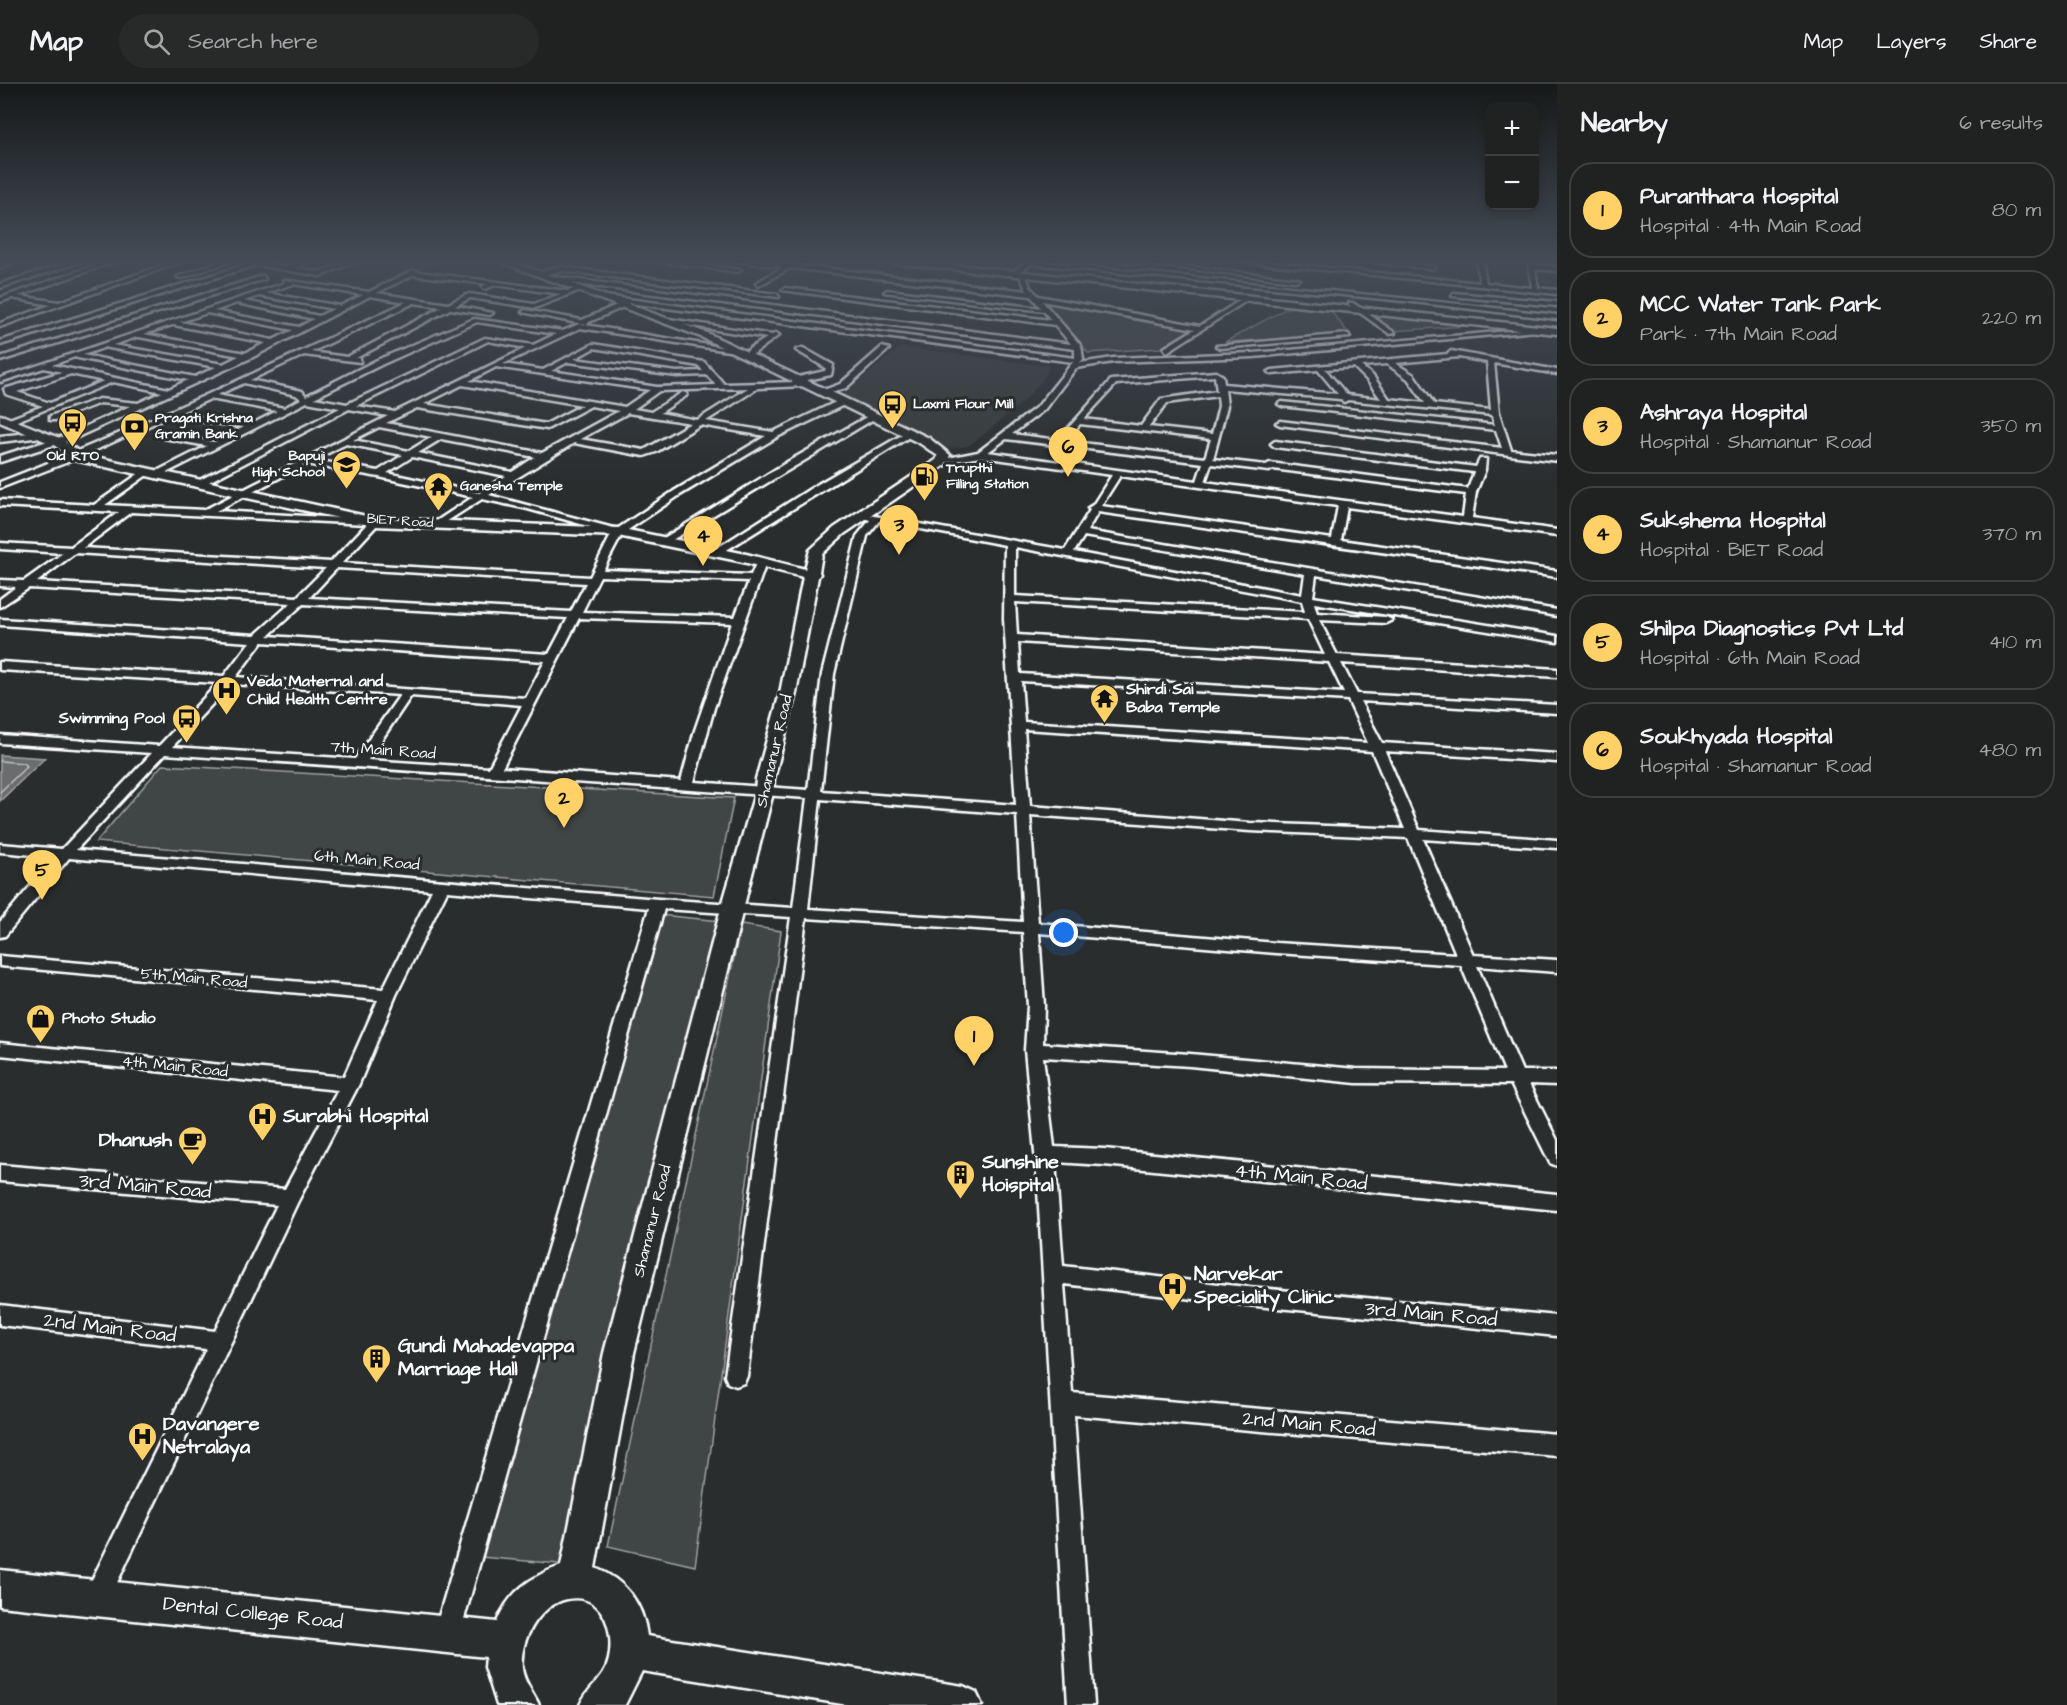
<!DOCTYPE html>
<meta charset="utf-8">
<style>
:root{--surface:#202222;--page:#282a2a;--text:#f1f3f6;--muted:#a2a4a5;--line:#3d3f40;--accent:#ffd166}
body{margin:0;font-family:"Architects Daughter",sans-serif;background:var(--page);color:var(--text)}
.controls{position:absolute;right:18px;top:18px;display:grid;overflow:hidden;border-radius:12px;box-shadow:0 3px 9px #0003}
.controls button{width:54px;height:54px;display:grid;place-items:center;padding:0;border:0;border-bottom:2px solid var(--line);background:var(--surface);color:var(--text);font:30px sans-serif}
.you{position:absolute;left:1064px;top:849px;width:21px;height:21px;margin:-15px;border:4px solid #fff;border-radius:50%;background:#1a73e8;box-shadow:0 0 0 9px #1a73e833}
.badge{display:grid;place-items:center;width:39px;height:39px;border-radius:50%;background:var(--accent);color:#111;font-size:20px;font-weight:700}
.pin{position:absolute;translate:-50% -50px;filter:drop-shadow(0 2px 3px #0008)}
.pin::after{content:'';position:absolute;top:32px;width:21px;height:18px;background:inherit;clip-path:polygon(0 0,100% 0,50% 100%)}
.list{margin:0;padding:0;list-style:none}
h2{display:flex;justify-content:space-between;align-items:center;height:78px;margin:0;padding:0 24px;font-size:26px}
h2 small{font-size:20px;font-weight:400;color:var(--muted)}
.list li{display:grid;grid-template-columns:39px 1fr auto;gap:18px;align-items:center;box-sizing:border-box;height:96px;margin:0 12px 12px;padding:0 12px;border:2px solid var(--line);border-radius:24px}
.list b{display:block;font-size:22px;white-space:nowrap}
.list p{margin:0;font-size:20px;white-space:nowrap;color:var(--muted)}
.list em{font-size:20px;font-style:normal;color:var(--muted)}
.icon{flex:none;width:33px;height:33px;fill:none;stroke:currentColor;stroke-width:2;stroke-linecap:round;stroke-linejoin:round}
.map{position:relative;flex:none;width:1557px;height:1621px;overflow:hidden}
header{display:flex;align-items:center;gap:36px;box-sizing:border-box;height:84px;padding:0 30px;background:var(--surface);border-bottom:2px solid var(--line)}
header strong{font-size:28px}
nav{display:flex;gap:33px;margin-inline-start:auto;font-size:21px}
.search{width:420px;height:54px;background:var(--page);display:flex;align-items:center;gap:15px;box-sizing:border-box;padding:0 21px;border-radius:33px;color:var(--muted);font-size:22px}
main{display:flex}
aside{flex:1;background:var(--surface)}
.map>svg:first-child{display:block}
.built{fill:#373a3b}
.green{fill:#414445;stroke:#a0a2a2;stroke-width:1.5}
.water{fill:#6a6c6d;stroke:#a6a7a7;stroke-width:1.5}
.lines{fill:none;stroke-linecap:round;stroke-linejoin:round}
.shore{stroke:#c3c4c5;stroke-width:1.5}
.stream{stroke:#a6a7a7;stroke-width:2}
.street-casing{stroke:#fff;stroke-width:5}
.secondary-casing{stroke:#fff;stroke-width:5}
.street{fill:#2a2d2e;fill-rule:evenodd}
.secondary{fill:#2a2d2e;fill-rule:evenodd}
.labels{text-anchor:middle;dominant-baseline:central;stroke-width:6;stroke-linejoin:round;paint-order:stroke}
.far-poi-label{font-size:14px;font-weight:bold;fill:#fff;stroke:#2a2d2e;text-anchor:start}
.far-street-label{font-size:14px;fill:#fff;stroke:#2a2d2e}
.poi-label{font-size:16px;font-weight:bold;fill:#fff;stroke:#2a2d2e;text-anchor:start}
.street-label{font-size:16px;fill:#fff;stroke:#2a2d2e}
.near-poi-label{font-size:20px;font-weight:bold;fill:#fff;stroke:#2a2d2e;text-anchor:start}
.near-street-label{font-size:20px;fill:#fff;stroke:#2a2d2e}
</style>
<header>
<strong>Map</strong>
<div class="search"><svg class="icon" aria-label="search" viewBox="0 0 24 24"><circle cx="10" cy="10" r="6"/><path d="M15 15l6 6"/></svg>Search here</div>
<nav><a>Map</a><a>Layers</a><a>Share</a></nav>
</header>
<main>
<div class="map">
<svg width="1557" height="1621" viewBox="0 0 1557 1621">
<rect width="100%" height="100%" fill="#2a2d2e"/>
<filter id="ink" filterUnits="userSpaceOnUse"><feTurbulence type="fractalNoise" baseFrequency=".0167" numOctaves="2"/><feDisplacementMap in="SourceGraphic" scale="12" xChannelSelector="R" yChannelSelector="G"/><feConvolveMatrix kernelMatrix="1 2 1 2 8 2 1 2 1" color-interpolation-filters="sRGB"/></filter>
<g filter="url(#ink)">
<path class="built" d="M901 263 1050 282 1044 294 1026 315 987 348 968 362 948 365 840 312Z"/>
<path class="green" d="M1045 217 1193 244 1161 264 1088 269Z
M1289 223 1331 227 1350 251 1225 258Z
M1375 230 1483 241 1391 247Z
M162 681 734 714 714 812 96 758Z
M659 831 721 837 571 1481 481 1473Z
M741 841 781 847 695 1482 608 1462Z"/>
<path class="water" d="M0 671 45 674 0 717Z"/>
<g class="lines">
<path class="shore" d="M0 677 24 679 27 682 0 708"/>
<path class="stream" d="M369 207 440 175"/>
<defs>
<path id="street" d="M17 175H26L0 184V180Z
M80 175H89L0 204V200Z
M113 175H122L18 212 59 218 180 175H189L0 243V239L51 221 12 214 0 218V214Z
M228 175H237L182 194 177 193Z
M264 175H273L263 179 287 183 308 175H317L294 184 319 188 354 175H362L320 192 256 181 0 261V257Z
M643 175H661L741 186 738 188Z
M722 175H741L1027 207 1020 192 1013 188 1029 175H1036L1035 177C1209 196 1383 211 1557 231V235L1413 218 1031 180 1020 188 1025 190 1030 203 1038 212 1200 242 1244 214 1249 215 1167 268 1164 264 1195 245 1042 217 1081 262 1083 275 1080 279 1113 274 1253 269 1545 244 1548 246 1253 273 1113 278 1076 284 1044 326 1012 350 1058 356 1111 296 1216 288 1223 292 1224 300 1338 310 1318 286 1272 290 1268 288 1272 286 1448 270 1451 267 1557 286V290L1494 279 1499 329 1511 366 1557 371V377L1280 341 1276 339 1280 337 1502 364 1496 346 1282 322 1278 320 1282 318 1495 341 1492 331 1348 316 1344 318 1340 315 1225 305 1227 322 1213 375 1266 381 1270 379 1468 405 1474 388 1275 363 1271 360 1275 357 1476 383 1480 375H1486L1485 386 1476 408 1472 434 1557 446V452L1347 423 1341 456 1557 487V493L1098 428 1087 447 1557 526V532L1316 491 1313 513 1557 552V558L1314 519 1317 529 1386 533 1392 536 1386 539 1319 536 1337 571 1557 585V593L1341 579 1357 610 1557 621V629L1360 617 1382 659 1557 670V678L1385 667 1419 746 1557 756V764L1423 755 1473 871 1557 876V888L1477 882 1522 987H1557V1001L1529 1000 1557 1056V1082L1550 1079 1511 1000 1356 999 1190 982 1043 973 1054 1063 1104 1065 1557 1110V1126L1104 1081 1055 1078 1063 1182 1227 1201 1557 1232V1252L1227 1219 1064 1200 1072 1309 1557 1350V1372L1074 1331 1094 1621H1068L1037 1089 1025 966 1028 922 1023 848 806 834 747 1292 744 1299 736 1302 728 1299 725 1292 791 833 664 825 460 1549 456 1558 447 1562 438 1558 434 1549 649 824 447 807 396 911 359 1000 298 1117 106 1522 97 1526 88 1522 84 1513 88 1504 206 1265 0 1241V1221L215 1247 277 1121 0 1097V1081L285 1105 338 1006 0 971V959L344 993 378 916 0 882V872L383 905 432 806 69 774 5 852 0 853V838L55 773 0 768V760L62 765 152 669 0 659V651L159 662 218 599 0 586V578L224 592 250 558 0 541V535L255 551 291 519 29 504 0 523V515L16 503 0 502V496L24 497 63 469 0 465V459L71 463 119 428 0 422V416L94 421 144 386 147 387V391L105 421 204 426 388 332 349 325 199 403 196 402V398L340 324 307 318 156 394 153 393V389L207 362 158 353V349L214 358 244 343 168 333 78 374 3 403 0 404V398C138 345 272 281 406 218L370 212 251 274 73 355 0 378V372L67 351 130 322 100 319 56 336H50V332L99 315 138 319 162 308 113 298 7 341 3 339 4 337 43 322 6 310 4 305 62 288 44 284 0 298V294L285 199 283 196 369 208 412 187 568 207 580 203 583 205 535 224 470 214 455 222 493 229 490 231 450 225 356 274H360V278L304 271 250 296 302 307 306 312 377 276 474 235 563 247 579 240 739 266 735 268 580 244 503 280 543 286 593 260 704 278 724 300 796 298 794 294 825 287 826 284 796 266 803 264 833 281 831 291 798 298H808L809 300 805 302 758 304 706 337 773 348 840 316H846V320L777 353 680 411 622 450 603 486 751 491 757 477H765L766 479 714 624 694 698 808 706 822 590 857 452 870 436 863 434V430L1065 466 1090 426 1088 424 1093 421 1112 391 981 373 942 379 938 376 978 368 1038 322 1073 278 629 219 628 221 589 238 587 241 522 228 525 226 582 236 624 218 603 215 605 212 1075 274V265L547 196 540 189 552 184 562 183 777 210 779 213 562 187 547 190 549 192 1071 260 1055 241 782 206 785 204 1051 236 1044 227 884 208 887 206 1041 224 1031 212 790 184 758 202 756 199 783 183ZM413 191 487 200 482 203 485 205 495 201 561 210 534 220 469 210 448 220 376 209ZM293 200 363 211 340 222 266 209ZM259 212H260L334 225 319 232 244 217ZM237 219 314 235 299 243 214 227ZM414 219 442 223 347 273 311 268ZM207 229 293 246 273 256 180 238ZM477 238 556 250 533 261 485 254 347 320 314 314 383 280ZM172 241H174L266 259 245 269 144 250ZM137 253H139L239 272 223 280 113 261ZM488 257 526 264 395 328 356 322ZM106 263 109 264 216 283 195 293 83 271ZM594 264 699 282 703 287 677 288 574 275ZM75 273 78 274 188 296 169 305 52 281ZM1459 273 1487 278 1491 326 1434 320 1414 291 1395 279ZM568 278 677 292 707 291 716 301 657 303 551 287ZM1387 280 1408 295 1425 319 1389 315 1373 292 1361 282ZM496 283 650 306 625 323 469 297ZM1354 283 1367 296 1381 315 1347 311 1325 285ZM71 290 104 297 50 319 17 308ZM1215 292 1217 307 1161 315 1141 342 1084 335 1116 300ZM244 299 296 311 301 315 284 324 217 311ZM462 301 582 321 546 340 424 320ZM748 304 697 336 660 329 686 312 687 310 683 308 651 328 634 325 659 307ZM1218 312 1219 322 1212 350 1149 343 1167 319ZM210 315 277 327 252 340 177 330ZM591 322 619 327 542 369 386 339 417 324 547 345ZM628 329 691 339 644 366 580 355ZM1080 340 1211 355 1205 374 1066 357ZM700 341 766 352 674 407 617 445 489 411 574 359 644 372 656 368ZM379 343 432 353 409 367 353 356ZM441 355 535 373 512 388 418 369ZM1006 355 1203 379 1197 397 988 368ZM346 360 403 371 378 387 314 376ZM412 373 506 392 479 409 387 389ZM306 380 379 393 473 413 435 438V442L438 443 482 415 528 425 612 449 590 493 342 479 378 440V436L216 427ZM1211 380 1269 387 1273 385 1466 410 1463 433 1205 398ZM1120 392 1338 422 1332 455 1101 422ZM131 428 367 440 331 478 83 464ZM879 437 1005 461 1004 535 1016 721 821 707 834 590 867 452ZM1084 452 1305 490 1302 511 1074 468ZM1015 463 1302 517 1305 528 1015 512ZM75 469 326 484 297 513 37 498ZM337 484 586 499 571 528 309 514ZM600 492 749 497 735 533 582 528ZM1015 518 1308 535 1325 571 1017 551ZM303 520 568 534 549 570 268 552ZM579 534 732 539 695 646 681 697 502 684ZM262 558 545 577 526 614 236 593ZM1018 558 1329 578 1344 609 1020 590ZM1021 597 1348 616 1368 659 1024 638ZM231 600 400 611 355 675 172 663ZM411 612 522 621 489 684 368 676ZM1024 645 1372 667 1405 745 1250 739 1030 722ZM165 670 807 714 793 824 658 815 76 766ZM820 715 1017 730 1023 838 808 825ZM1030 731 1250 747 1408 754 1456 870 1276 859 1038 839ZM1039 849 1276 869 1461 881 1505 987 1356 985 1190 970 1043 960 1044 922Z
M1102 175H1122L1299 195 1296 197Z
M1217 175H1239L1480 199 1476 175H1482L1486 199 1532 204 1528 175H1534L1535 181 1557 183V187L1535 185 1538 204 1557 206V210Z
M1347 175H1369L1436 183 1433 185Z
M263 192 265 195 0 277V273Z
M1454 209 1557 218V222L1452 212Z
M1349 219H1353L1395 249 1390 250 1349 221Z
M669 235 772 251 776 249 779 251 748 274 744 272 749 265 767 254 667 238Z
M1348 250 1350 253 1220 264 1216 262Z
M882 263 889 265 846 304 821 311V307L840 300Z
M870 331 877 333 667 459 659 457 789 377Z
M39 348 43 351 42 353 0 358V352Z
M907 348 914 350 720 470 711 468 813 403Z"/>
<path id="secondary" d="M493 175H505L707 249 929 354 950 371 945 381 844 450 822 470 819 488 820 490 818 493 796 609 774 695 773 709 743 825 634 1269 595 1484C625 1496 643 1519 647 1552L963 1602 976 1608 982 1621H848L642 1587 625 1621H580C588 1602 605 1595 609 1575 615 1546 603 1508 567 1515 539 1521 519 1557 522 1584 523 1597 533 1608 539 1621H497L485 1583 486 1573 0 1522V1486L497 1538C509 1508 531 1492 561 1482L604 1269 721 825 755 709 756 695 780 609 803 493 743 478 618 452 375 442 74 376 54 361 0 338V331L4 332 62 355 82 370 375 434 618 444 746 470 805 485 810 466 834 444 936 376 938 372 921 360 701 253Z
M871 175H899L1557 244V250L875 177Z"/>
</defs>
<use href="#street" class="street-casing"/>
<use href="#secondary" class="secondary-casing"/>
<use href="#street" class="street"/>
<use href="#secondary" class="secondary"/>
</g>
</g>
<linearGradient id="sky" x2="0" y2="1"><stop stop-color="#171919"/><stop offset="0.44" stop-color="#444c57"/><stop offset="1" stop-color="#444c57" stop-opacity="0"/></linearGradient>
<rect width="1557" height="402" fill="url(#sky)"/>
<defs>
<symbol id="bus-pin" viewBox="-11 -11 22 30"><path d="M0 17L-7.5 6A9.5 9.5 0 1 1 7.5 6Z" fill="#ffd166" stroke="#2a2d2e"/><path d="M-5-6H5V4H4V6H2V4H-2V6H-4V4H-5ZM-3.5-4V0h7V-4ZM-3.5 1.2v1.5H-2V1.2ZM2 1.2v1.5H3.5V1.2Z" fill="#111"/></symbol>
<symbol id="bank-pin" viewBox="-11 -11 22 30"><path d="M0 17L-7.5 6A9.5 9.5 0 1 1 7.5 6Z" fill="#ffd166" stroke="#2a2d2e"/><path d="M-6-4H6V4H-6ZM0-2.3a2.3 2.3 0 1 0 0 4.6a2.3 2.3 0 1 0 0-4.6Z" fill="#111"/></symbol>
<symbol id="school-pin" viewBox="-11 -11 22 30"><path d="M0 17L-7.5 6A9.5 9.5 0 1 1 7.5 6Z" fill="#ffd166" stroke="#2a2d2e"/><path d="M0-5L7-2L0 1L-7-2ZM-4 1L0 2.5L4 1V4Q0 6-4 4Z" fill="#111"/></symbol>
<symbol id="fuel-pin" viewBox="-11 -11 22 30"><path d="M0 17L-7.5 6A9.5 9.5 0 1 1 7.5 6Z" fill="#ffd166" stroke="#2a2d2e"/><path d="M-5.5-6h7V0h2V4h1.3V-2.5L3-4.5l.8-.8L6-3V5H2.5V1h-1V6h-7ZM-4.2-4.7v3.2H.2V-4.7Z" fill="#111"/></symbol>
<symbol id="temple-pin" viewBox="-11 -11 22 30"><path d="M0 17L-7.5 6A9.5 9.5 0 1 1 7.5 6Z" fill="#ffd166" stroke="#2a2d2e"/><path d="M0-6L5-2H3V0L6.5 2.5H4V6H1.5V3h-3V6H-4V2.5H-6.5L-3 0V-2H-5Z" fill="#111"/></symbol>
<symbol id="hospital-pin" viewBox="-11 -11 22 30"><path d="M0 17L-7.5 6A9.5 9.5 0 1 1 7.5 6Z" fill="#ffd166" stroke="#2a2d2e"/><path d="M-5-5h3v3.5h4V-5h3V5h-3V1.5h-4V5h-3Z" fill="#111"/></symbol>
<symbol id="shop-pin" viewBox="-11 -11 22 30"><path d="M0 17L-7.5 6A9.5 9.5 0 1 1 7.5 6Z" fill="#ffd166" stroke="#2a2d2e"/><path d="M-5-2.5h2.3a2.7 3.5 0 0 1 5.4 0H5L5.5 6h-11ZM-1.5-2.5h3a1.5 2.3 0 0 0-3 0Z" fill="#111"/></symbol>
<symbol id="cafe-pin" viewBox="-11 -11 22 30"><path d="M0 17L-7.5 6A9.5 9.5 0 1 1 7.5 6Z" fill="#ffd166" stroke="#2a2d2e"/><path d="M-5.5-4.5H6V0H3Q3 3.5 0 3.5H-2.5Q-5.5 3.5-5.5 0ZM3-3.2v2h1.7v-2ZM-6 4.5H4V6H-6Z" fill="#111"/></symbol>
<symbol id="building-pin" viewBox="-11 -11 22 30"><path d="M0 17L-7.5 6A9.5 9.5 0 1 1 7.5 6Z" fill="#ffd166" stroke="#2a2d2e"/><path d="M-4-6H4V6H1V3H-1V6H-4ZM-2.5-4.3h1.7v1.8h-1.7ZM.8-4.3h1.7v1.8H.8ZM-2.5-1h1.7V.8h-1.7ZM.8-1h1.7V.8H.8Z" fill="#111"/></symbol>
</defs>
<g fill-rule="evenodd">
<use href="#bus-pin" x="876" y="304" width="33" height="45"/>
<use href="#bus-pin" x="56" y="322" width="33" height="45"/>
<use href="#bank-pin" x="118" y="326" width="33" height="45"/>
<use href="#school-pin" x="330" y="364" width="33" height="45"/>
<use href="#fuel-pin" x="908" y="376" width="33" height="45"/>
<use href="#temple-pin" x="422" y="386" width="33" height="45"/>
<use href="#hospital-pin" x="210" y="590" width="33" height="45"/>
<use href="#temple-pin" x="1088" y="598" width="33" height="45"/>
<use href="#bus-pin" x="170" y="618" width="33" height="45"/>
<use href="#shop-pin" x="24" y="918" width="33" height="45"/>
<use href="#hospital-pin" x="246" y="1016" width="33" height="45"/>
<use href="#cafe-pin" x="176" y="1040" width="33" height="45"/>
<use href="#building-pin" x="944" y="1074" width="33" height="45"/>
<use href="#hospital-pin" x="1156" y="1186" width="33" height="45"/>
<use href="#building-pin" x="360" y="1258" width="33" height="45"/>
<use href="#hospital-pin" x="126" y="1336" width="33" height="45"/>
</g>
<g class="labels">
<g class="far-poi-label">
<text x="913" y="320">Laxmi Flour Mill</text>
<text x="155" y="334">Pragati Krishna<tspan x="155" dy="16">Gramin Bank</tspan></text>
<text x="73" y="372" text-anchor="middle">Old RTO</text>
<text x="325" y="372" text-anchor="end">Bapuji<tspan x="325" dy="16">High School</tspan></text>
<text x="946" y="384">Trupthi<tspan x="946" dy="16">Filling Station</tspan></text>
<text x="460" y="402">Ganesha Temple</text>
</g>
<g class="far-street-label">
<text transform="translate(400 437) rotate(4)">BIET Road</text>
</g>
<g class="poi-label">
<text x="247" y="597">Veda Maternal and<tspan x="247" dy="18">Child Health Centre</tspan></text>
<text x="1126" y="605">Shirdi Sai<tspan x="1126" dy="18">Baba Temple</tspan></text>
<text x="165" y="634" text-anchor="end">Swimming Pool</text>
<text x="62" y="934">Photo Studio</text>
</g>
<g class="street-label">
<text transform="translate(383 666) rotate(4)">7th Main Road</text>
<text transform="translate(774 667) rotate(-77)">Shamanur Road</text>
<text transform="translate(367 776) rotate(5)">6th Main Road</text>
<text transform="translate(194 894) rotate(5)">5th Main Road</text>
<text transform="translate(175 982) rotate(6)">4th Main Road</text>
<text transform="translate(652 1137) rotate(-76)">Shamanur Road</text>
</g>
<g class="near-poi-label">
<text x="283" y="1032">Surabhi Hospital</text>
<text x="172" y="1056" text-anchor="end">Dhanush</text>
<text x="982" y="1078">Sunshine<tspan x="982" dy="23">Hoispital</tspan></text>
<text x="1194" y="1190">Narvekar<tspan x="1194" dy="23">Speciality Clinic</tspan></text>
<text x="398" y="1262">Gundi Mahadevappa<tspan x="398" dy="23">Marriage Hall</tspan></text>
<text x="163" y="1340">Davangere<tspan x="163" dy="23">Netralaya</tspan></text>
</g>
<g class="near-street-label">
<text transform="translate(1301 1093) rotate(6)">4th Main Road</text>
<text transform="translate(145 1102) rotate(5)">3rd Main Road</text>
<text transform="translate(1431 1230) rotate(5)">3rd Main Road</text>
<text transform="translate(110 1244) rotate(7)">2nd Main Road</text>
<text transform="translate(1309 1340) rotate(5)">2nd Main Road</text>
<text transform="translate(253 1529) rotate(6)">Dental College Road</text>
</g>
</g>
</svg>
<div class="controls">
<button>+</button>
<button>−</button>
</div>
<div class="you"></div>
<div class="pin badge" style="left:974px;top:982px">1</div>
<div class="pin badge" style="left:564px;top:744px">2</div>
<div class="pin badge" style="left:899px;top:471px">3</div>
<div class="pin badge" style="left:703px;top:482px">4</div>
<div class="pin badge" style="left:42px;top:816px">5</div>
<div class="pin badge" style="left:1068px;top:393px">6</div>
</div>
<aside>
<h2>Nearby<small>6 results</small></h2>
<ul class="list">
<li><span class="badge">1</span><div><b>Puranthara Hospital</b><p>Hospital · 4th Main Road</p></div><em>80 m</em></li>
<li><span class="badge">2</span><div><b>MCC Water Tank Park</b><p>Park · 7th Main Road</p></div><em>220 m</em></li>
<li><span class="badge">3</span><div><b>Ashraya Hospital</b><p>Hospital · Shamanur Road</p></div><em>350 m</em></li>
<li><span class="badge">4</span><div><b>Sukshema Hospital</b><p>Hospital · BIET Road</p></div><em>370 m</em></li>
<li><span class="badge">5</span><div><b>Shilpa Diagnostics Pvt Ltd</b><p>Hospital · 6th Main Road</p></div><em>410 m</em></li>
<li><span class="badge">6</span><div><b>Soukhyada Hospital</b><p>Hospital · Shamanur Road</p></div><em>480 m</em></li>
</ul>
</aside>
</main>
